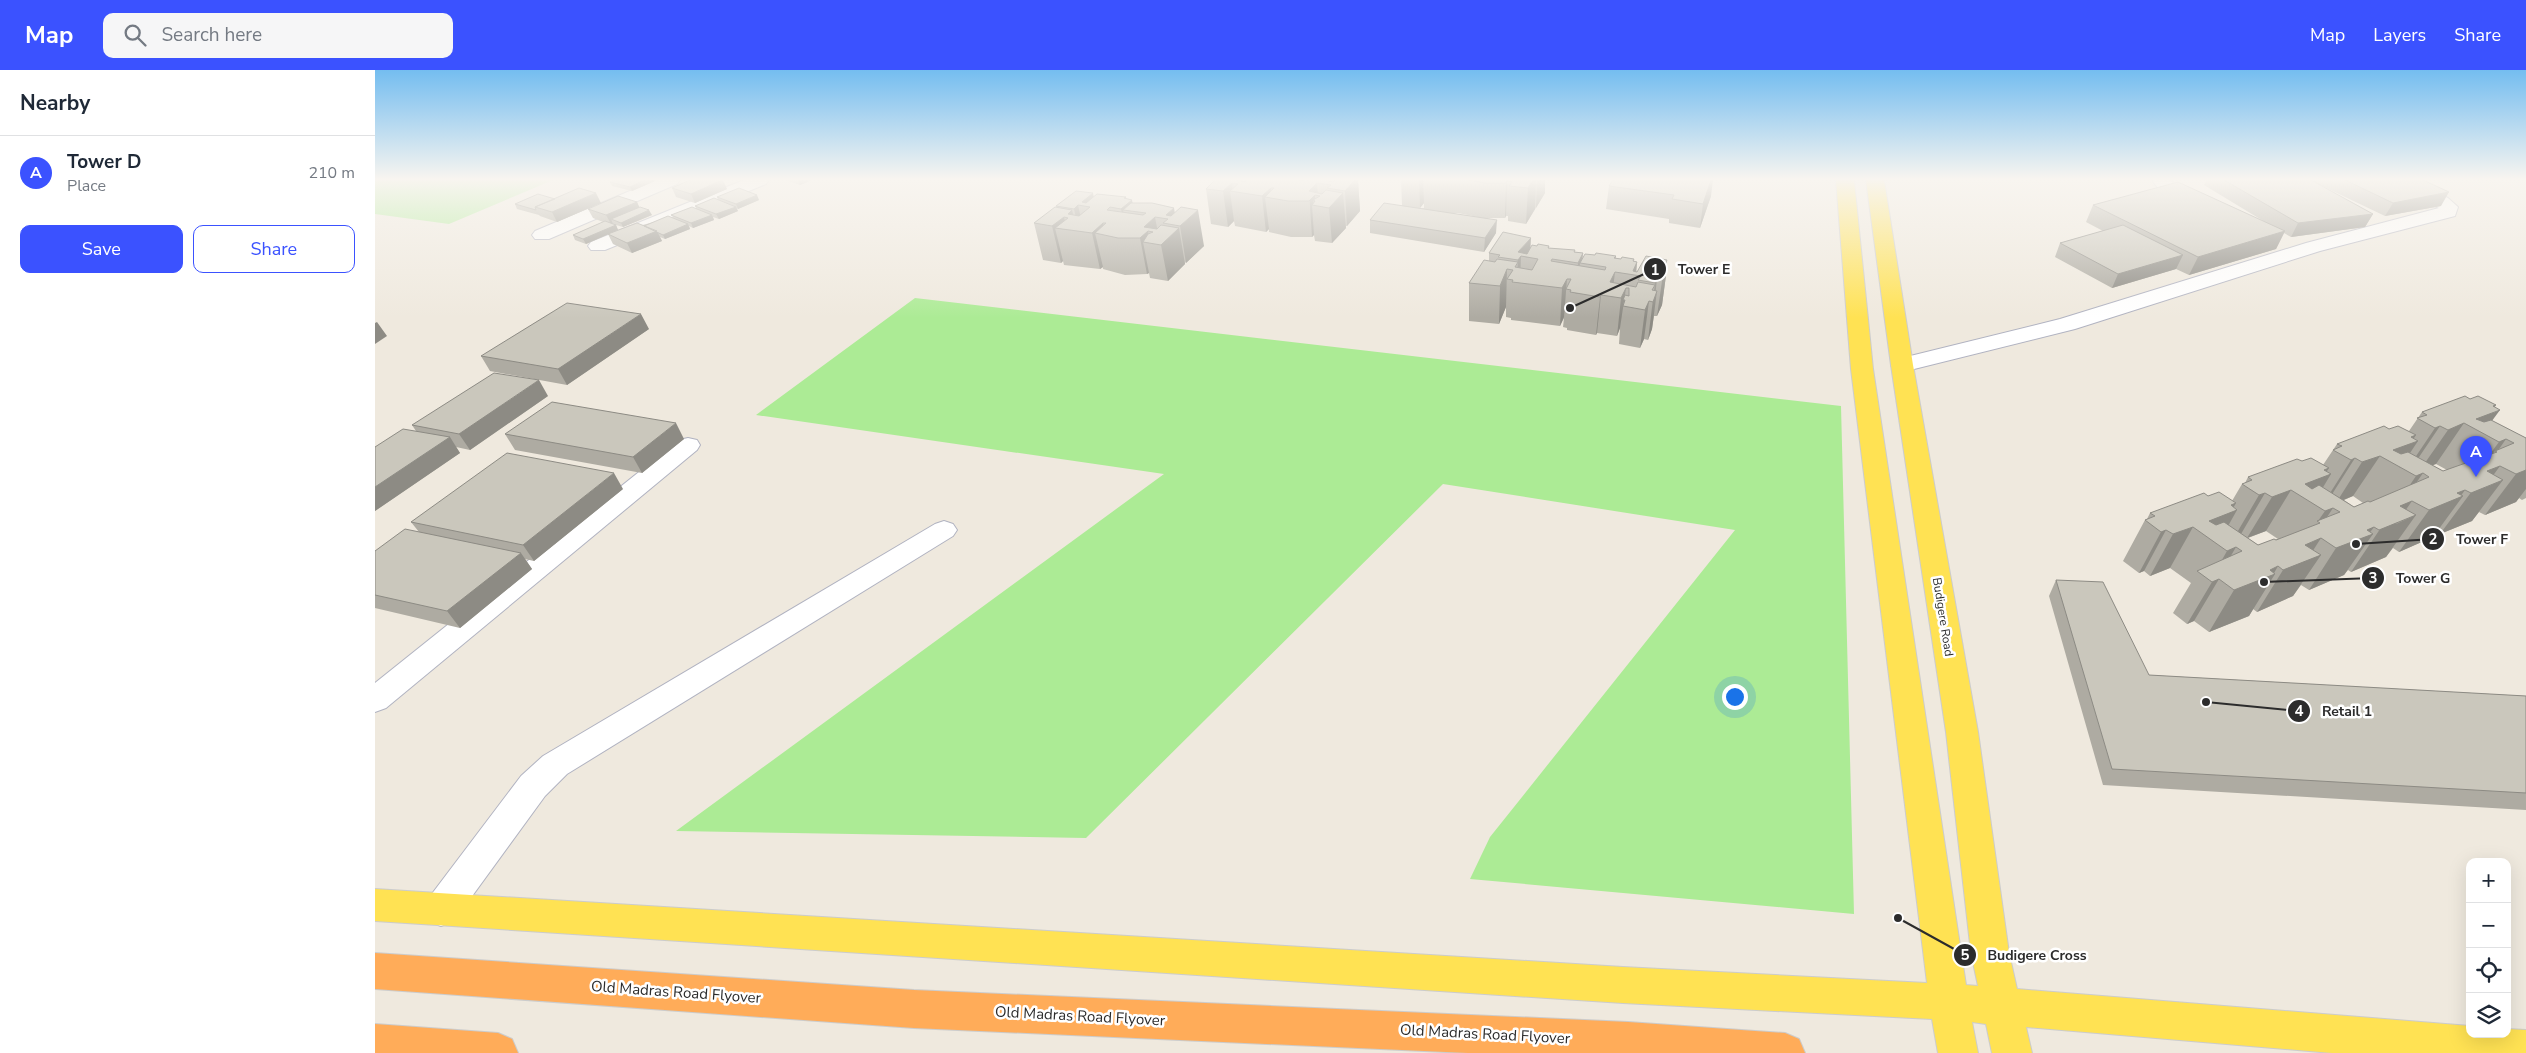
<!DOCTYPE html>
<meta charset="utf-8">
<style>
:root{--surface:#fff;--page:#f6f6f7;--text:#1f2937;--muted:#747a83;--line:#e0e1e3;--accent:#3b52ff}
body{margin:0;font-family:"Nunito Sans",sans-serif;background:var(--page);color:var(--text)}
.controls{position:absolute;right:15px;bottom:15px;display:grid;overflow:hidden;border-radius:10px;box-shadow:0 5px 20px #0002}
.controls button{width:45px;height:45px;display:grid;place-items:center;padding:0;border:0;border-bottom:1px solid var(--line);background:var(--surface);color:var(--text);font:25px sans-serif}
.you{position:absolute;left:1359px;top:626px;width:18px;height:18px;margin:-12px;border:4px solid #fff;border-radius:50%;background:#1a73e8;box-shadow:0 0 0 8px #1a73e833}
.badge{display:grid;place-items:center;width:32px;height:32px;border-radius:50%;background:var(--accent);color:#fff;font-size:16px;font-weight:700}
.pin{position:absolute;translate:-50% -41px;filter:drop-shadow(0 1px 2px #0008)}
.pin::after{content:'';position:absolute;top:26px;width:18px;height:15px;background:inherit;clip-path:polygon(0 0,100% 0,50% 100%)}
.list{margin:0;padding:0;list-style:none}
h2{display:flex;justify-content:space-between;align-items:center;height:65px;margin:0;padding:0 20px;font-size:21px}
h2 small{font-size:16px;font-weight:400;color:var(--muted)}
.list li{display:grid;grid-template-columns:32px 1fr auto;gap:15px;align-items:center;box-sizing:border-box;height:75px;padding:0 20px;border-top:1px solid var(--line)}
.list b{display:block;font-size:19px;white-space:nowrap}
.list p{margin:0;font-size:16px;white-space:nowrap;color:var(--muted)}
.list em{font-size:16px;font-style:normal;color:var(--muted)}
.actions{display:flex;gap:10px;padding:15px 20px}
.actions a{flex:1;padding:11px 0;border:1px solid var(--accent);border-radius:10px;text-align:center;font-size:18px;color:var(--accent)}
.actions .main{background:var(--accent);color:#fff}
.icon{flex:none;width:28px;height:28px;fill:none;stroke:currentColor;stroke-width:2;stroke-linecap:round;stroke-linejoin:round}
.map{position:relative;flex:none;width:2151px;height:983px;overflow:hidden}
header{display:flex;align-items:center;gap:30px;box-sizing:border-box;height:70px;padding:0 25px;background:var(--accent);color:#fff}
header strong{font-size:24px}
nav{display:flex;gap:28px;margin-inline-start:auto;font-size:18px}
.search{width:350px;height:45px;background:var(--page);display:flex;align-items:center;gap:12px;box-sizing:border-box;padding:0 18px;border-radius:10px;color:var(--muted);font-size:19px}
main{display:flex}
aside{flex:1;background:var(--surface)}
.map>svg:first-child{display:block}
.green{fill:#aceb95}
.lines{fill:none;stroke-linecap:round;stroke-linejoin:round}
.minor-casing{stroke:#b1b3c1;stroke-width:2}
.major-casing{stroke:#ccc;stroke-width:2}
.highway-casing{stroke:#ccc;stroke-width:2}
.minor{fill:#fff;fill-rule:evenodd}
.major{fill:#ffe253;fill-rule:evenodd}
.highway{fill:#ffac59;fill-rule:evenodd}
.wall{fill:#aeaba2;fill-rule:evenodd}
.shaded-wall{fill:#8d8b84}
.building{fill:#cac7bc;stroke:#8d8b84}
.labels{text-anchor:middle;dominant-baseline:central;stroke-width:5;stroke-linejoin:round;paint-order:stroke}
.street-label{font-size:12px;fill:#2c2c2c;stroke:#fff}
.near-street-label{font-size:15px;fill:#2c2c2c;stroke:#fff}
.leader{fill:none;stroke:#2c2c2c;stroke-width:2}
.callout-dot{fill:#2c2c2c;stroke:#fff;stroke-width:2}
.mark-label{font-size:15px;text-anchor:middle;font-weight:bold;fill:#fff}
.callout-label{font-size:14px;text-anchor:middle;font-weight:bold;fill:#2c2c2c;stroke:#fff;stroke-width:5;stroke-linejoin:round;paint-order:stroke}
</style>
<header>
<strong>Map</strong>
<div class="search"><svg class="icon" aria-label="search" viewBox="0 0 24 24"><circle cx="10" cy="10" r="6"/><path d="M15 15l6 6"/></svg>Search here</div>
<nav><a>Map</a><a>Layers</a><a>Share</a></nav>
</header>
<main>
<aside>
<h2>Nearby<small></small></h2>
<ul class="list">
<li><span class="badge">A</span><div><b>Tower D</b><p>Place</p></div><em>210 m</em></li>
</ul>
<div class="actions"><a class="main">Save</a><a>Share</a></div>
</aside>
<div class="map">
<svg width="2151" height="983" viewBox="0 0 2151 983">
<rect width="100%" height="100%" fill="#efe9de"/>
<path class="green" d="M0 110H178L74 154 0 144Z
M540 228 1466 336 1479 844 1095 809 1115 767 1360 460 1068 414 711 768 301 761 789 404 381 345Z"/>
<g class="lines">
<defs>
<path id="minor" d="M281 110H305L302 114 174 169H160L157 165 160 161Z
M369 110H394L391 114 230 180H216L213 176 216 172Z
M1777 110H1795C1804 121 1822 123 1829 134L1826 138C1808 143 1787 125 1777 110Z
M2009 110H2033L2073 128 2083 137 2080 146 1945 181 1700 259 1527 302 1519 300 1516 295 1519 290 1685 249 1931 173 2064 138 2012 114Z
M313 368 322 370 325 375 322 380 11 638 0 642V613L304 370Z
M569 451 578 454 582 460 578 466 192 704 170 726 79 851 66 856 53 851 48 840 53 829 146 706 168 686 560 454Z"/>
<path id="major" d="M1461 110H1479L1498 299 1591 915 1603 916 1596 883 1571 662 1516 295 1491 110H1509L1538 295 1603 662 1634 883 1642 919 2095 956V964H2132V959L2151 960V983H1957L1651 957 1657 983H1617L1611 954 1597 952 1603 983H1563L1557 949 1248 933 0 851V819L1248 897 1552 913 1476 299Z"/>
<path id="highway" d="M0 883 539 920 1253 952 1410 963 1424 969 1430 983H1093L539 958 0 919Z
M0 954 123 963 137 969 143 983H0Z"/>
</defs>
<use href="#minor" class="minor-casing"/>
<use href="#major" class="major-casing"/>
<use href="#highway" class="highway-casing"/>
<use href="#minor" class="minor"/>
<use href="#major" class="major"/>
<use href="#highway" class="highway"/>
</g>
<path class="wall" d="M411 110H437L425 115Z
M840 110H983L985 141 972 156H971V158L957 173 940 171 939 165 937 167H916L894 162V159L891 162 860 156 859 151 853 157 836 154 831 119Z
M1026 110H1170V123L1151 154 1133 151V146H1131L1130 148H1111L1121 163 1109 182 995 163V150L1027 135ZM1049 133V138H1045ZM1074 143H1083L1103 147Z
M1832 110H2048L2066 136 2010 146 1943 114 1998 144 1990 157 1916 167 1909 163 1901 179 1814 205 1801 199 1737 218 1680 187 1685 173 1728 161 1711 152 1718 135 1890 152 1829 115Z
M280 111 257 121 237 116 235 112Z
M1234 116 1336 126 1325 158 1294 153V149L1231 139Z
M297 118 352 119 320 133 301 127Z
M342 127 384 130 363 139 361 138 363 141 344 149 338 147 339 150 318 158 314 156 315 159 290 169 285 167 287 171 257 183 238 174 233 164 298 147 296 145 321 138 320 136 343 130Z
M719 127H751V129L758 133 800 143 829 176 811 193 810 192V194L793 211 775 208 774 203 772 204 750 205 728 199V197L725 199 689 195 688 191 686 193 668 190 659 153 682 138 681 136Z
M180 129 226 133 182 152 165 146 164 145 142 139 140 134Z
M262 132 264 137 277 145 248 157 241 155 243 160 211 174 200 170 198 165 228 152 218 148 213 139Z
M1162 176H1174V178L1208 183 1207 190 1240 188 1262 192 1261 202 1292 190 1291 198H1292L1287 235 1282 246H1279L1277 259 1273 270 1269 269 1265 278 1244 274 1245 258 1242 266 1222 263 1221 265 1192 260V258L1188 257 1189 248 1185 256 1136 250V248L1131 247V237L1124 254 1094 251V213L1114 191V183L1155 179Z
M274 259 192 315 115 301 106 286Z
M173 326 95 380 81 377 85 383 0 441V377L41 361 37 355Z
M2095 329 2119 337 2117 351 2151 368V428L2147 430 2144 428 2141 432 2110 445 2104 442 2097 451 2065 464 2062 462 2058 467 2024 482 2018 478 2011 487 1976 502 1973 500 1969 505 1934 520 1926 515 1918 526 1882 542 1878 539 1874 546 1834 562 1819 551 1812 554 1798 543 1816 513 1795 498 1775 506 1769 501 1764 503 1748 491 1770 450 1772 449 1775 443 1833 426 1857 431 1867 414 1870 413 1873 407 1927 391 1948 395 1962 374 2014 359 2034 361 2047 342ZM2061 394 2072 400 2068 401 2057 395ZM1978 426 1988 433 1979 437 1969 430ZM1891 461 1903 469 1883 475 1873 468Z
M130 364 309 369 267 403 140 380Z
M248 419 159 491 150 489 157 499 85 558 0 538V481L44 462 36 452Z
M1681 510 1774 605 2151 626V740L1728 715 1674 526Z"/>
<path class="shaded-wall" d="M269 110H280V111L257 121 255 117Z
M347 110H348L352 119 320 133 316 124Z
M423 110H437L425 115Z
M980 110H983L985 141 972 156 970 121Z
M1044 110H1048L1049 133 1045 138Z
M1158 110H1161L1160 139 1151 154 1153 118Z
M1162 110H1170V123L1161 138Z
M1336 110H1338L1336 126 1325 158 1328 134Z
M1132 111 1131 146 1130 148 1131 113Z
M857 113 858 121H855L859 151 853 157 848 121Z
M942 113 943 126 940 125V131L938 130 939 135H937L939 165 937 167 934 121Z
M896 118 897 128 890 127 894 159 891 162 887 126Z
M2074 122 2066 136 2010 146 2018 133Z
M221 123 226 133 182 152 177 142Z
M718 123 725 156 728 153 731 165 720 163 728 197 725 199 717 163 715 137 707 132Z
M968 123 971 158 957 173 954 138Z
M382 125 384 130 363 139 361 134Z
M751 127 752 134 757 130 759 141 748 140 754 168H751L746 139 749 128Z
M262 132 266 141 236 149 238 154H236L231 145Z
M703 135 709 162 704 161 699 139Z
M361 137 363 141 344 149 341 144Z
M799 138 802 156 791 145Z
M274 140 277 145 248 157 246 153Z
M697 140 702 161 693 144Z
M823 140 829 176 811 193 805 156Z
M1998 144 1990 157 1916 167 1923 153Z
M337 145 339 150 318 158 316 153Z
M689 147 692 160 680 158 688 191 686 193 677 156Z
M780 147 785 174 778 162 773 161 775 173 768 172 774 203 772 204 765 168 769 157Z
M1122 150 1121 163 1109 182 1110 168Z
M313 154 315 159 290 169 288 165Z
M241 155 243 160 211 174 208 169Z
M804 158 810 194 793 211 786 175Z
M282 161 287 171 257 183 252 173Z
M1910 161 1901 179 1814 205 1823 187Z
M1156 168 1155 188 1146 186 1145 213H1142L1143 182Z
M1208 183 1207 193H1205L1203 224 1200 223 1203 193Z
M1808 185 1801 199 1737 218 1743 204Z
M1241 186 1239 204 1240 202 1237 227 1235 212 1239 188Z
M1292 190 1290 202 1292 198 1287 235 1282 246 1289 197Z
M1262 192 1261 205 1258 201Z
M1132 199 1131 237 1124 254 1125 216Z
M1282 208 1280 228 1282 221 1277 259 1273 270 1280 213Z
M1192 209 1189 247 1185 256 1187 218Z
M1251 218 1245 258 1242 266 1246 228Z
M1226 225 1222 263 1221 265 1225 227Z
M1274 231 1269 269 1265 278 1270 240Z
M266 244 274 259 192 315 183 299Z
M2 252 12 266 0 274V253Z
M164 310 173 326 95 380 84 364Z
M2121 335 2115 344 2125 340 2108 363 2101 349 2118 336Z
M301 353 309 369 267 403 258 387Z
M2089 353 2061 394 2045 400 2073 360Z
M2065 356 2038 396 2033 398 2060 358Z
M2041 365 2035 374 2043 371 2025 398 2018 380 2036 367Z
M75 367 85 383 0 441V417Z
M2131 369 2122 382 2120 381 2097 411 2094 412 2124 372Z
M2005 386 1978 426 1961 433 1987 392Z
M1980 388 1954 429 1950 431 1976 390Z
M2125 396 2109 418 2128 410 2097 451 2065 464 2112 401Z
M1954 398 1948 407 1956 404 1938 434 1930 414 1949 400Z
M2151 400V419L2141 432 2110 445 2141 404Z
M239 403 248 419 159 491 148 475Z
M2048 403 2026 435 2037 431 2021 454 2041 445 2011 487 1976 502 2041 406Z
M1916 420 1891 461 1872 468 1897 427Z
M2090 420 2085 427 2088 426 2058 467 2024 482 2054 440 2082 423Z
M1890 423 1866 464 1860 466 1884 425Z
M1861 433 1856 442 1862 440 1843 474 1834 451 1856 435Z
M1958 438 1935 473 1946 468 1932 490 1946 485 1918 526 1882 542 1908 500 1945 453 1943 451 1950 441Z
M1818 457 1795 498 1775 506 1798 464Z
M1999 457 1993 465 1998 464 1969 505 1934 520 1961 478 1992 460Z
M1791 460 1769 501 1764 503 1786 462Z
M1861 477 1842 510 1844 509 1819 551 1812 554 1837 512 1835 511 1852 481Z
M146 483 157 499 85 558 72 541Z
M1903 496 1898 505 1900 504 1874 546 1834 562 1859 520 1895 500Z"/>
<path class="building" d="M238 110H269L255 117 235 112Z
M315 110H347L316 124 297 118Z
M840 110H861L870 112 871 110H924L932 111 933 110H954L953 111 958 112 960 110H980L970 121 952 118 956 115 942 113 934 121 947 124 951 120 968 123 954 138 937 135 940 131 938 130 945 126 940 125 934 131H913L890 127 899 118H896L887 126 855 121 863 114 857 113 848 121 831 119Z
M1094 110H1158L1153 118 1134 116 1137 112 1132 111 1131 113H1110Z
M1238 110H1336L1328 134 1297 129 1299 125 1234 116Z
M1849 110H1936L1998 144 1923 153Z
M1970 110H2048L2074 122 2018 133Z
M1803 112 1910 161 1823 187 1718 135Z
M204 118 221 123 177 142 160 137Z
M364 118 382 125 361 134 342 127Z
M701 121 718 123 707 132 711 133 722 124 751 127 749 128 757 130 746 139 735 137 732 140 768 145 771 143 748 140 756 133H777L799 138 791 145 796 146 806 137 823 140 805 156 788 153 793 149 780 147 769 157 782 159 786 155 804 158 786 175 768 172 773 164 778 162 773 161 765 168H743L720 163 731 153H728L717 163 680 158 693 148 689 147 677 156 659 153 680 137 697 140 693 144 704 146 715 137 703 135 699 139 681 136Z
M163 124 180 129 160 137 161 140 140 134Z
M243 126 262 132 231 145 213 139Z
M339 128 361 137 341 144 320 136Z
M1009 133 1122 150 1110 168 995 150Z
M265 137 274 140 246 153 236 149Z
M317 137 337 145 316 153 296 145Z
M293 146 313 154 288 165 269 156Z
M230 151 241 155 208 169 198 165Z
M262 153 282 161 252 173 233 164Z
M1748 155 1808 185 1743 204 1685 173Z
M1128 162 1156 168 1143 182 1152 184 1157 175 1162 176 1163 174 1174 176 1173 178 1200 180 1199 182 1208 183 1203 193 1177 189 1176 191 1230 200 1231 197 1205 193 1210 184 1220 185 1221 183 1241 186 1239 188 1246 189 1247 187 1259 189 1258 191 1262 192 1258 201 1262 202 1271 186 1292 190 1289 197 1292 198 1287 209 1282 208 1280 213 1263 210 1266 206 1240 202 1235 212 1261 217 1263 212 1280 215 1277 220 1282 221 1278 232 1274 231 1270 240 1248 236 1250 230H1248L1250 225 1254 226V218H1251L1246 228 1226 225 1225 227 1195 222 1196 220 1191 219 1196 209H1192L1187 218 1137 212 1138 210 1132 209 1138 200 1132 199 1125 216 1094 213 1109 190 1120 192 1122 189 1143 192 1140 197 1157 200 1163 189 1146 186 1143 190 1123 187 1125 185 1114 183Z
M192 233 266 244 183 299 106 286Z
M119 303 164 310 84 364 37 355Z
M2090 326 2095 329 2103 326 2121 335 2118 336 2125 340 2101 349 2109 352 2116 350 2151 368V400L2141 404 2125 396 2112 401 2128 410 2096 423 2090 420 2082 423 2088 426 2054 440 2037 431 2025 436 2041 445 2004 460 1999 457 1992 460 1998 464 1961 478 1946 468 1930 475 1946 485 1908 500 1903 496 1895 500 1900 504 1859 520 1844 509 1837 512 1822 501 1867 481 1861 477 1852 481 1818 457 1798 464 1791 460 1786 462 1770 450 1780 446 1775 443 1829 423 1833 426 1844 422 1861 433 1856 435 1862 440 1834 451 1841 455 1849 452 1883 475 1899 469 1901 470 1945 453 1942 451 1965 442 1958 438 1950 441 1916 420 1897 427 1890 423 1884 425 1867 414 1877 410 1873 407 1922 389 1927 391 1936 388 1954 398 1949 400 1956 404 1930 414 1937 419 1944 415 1979 437 1993 431 1995 432 2054 407 2048 403 2041 406 2005 386 1987 392 1980 388 1976 390 1958 380 1967 376 1962 374 2009 356 2014 359 2023 356 2041 365 2036 367 2043 371 2018 380 2026 384 2033 382 2068 401 2122 382 2120 381 2139 373 2131 369 2124 372 2089 353 2073 360 2065 356 2060 358 2042 348 2052 345 2047 342Z
M177 332 301 353 258 387 130 364Z
M28 359 75 367 0 417V377Z
M132 383 239 403 148 475 36 452Z
M30 459 146 483 72 541 0 525V481Z
M1681 510 1728 512 1774 605 2151 626V723L1737 699Z"/>
<linearGradient id="sky" x2="0" y2="1"><stop stop-color="#74bdf0"/><stop offset="0.44" stop-color="#f8f5f0"/><stop offset="1" stop-color="#f8f5f0" stop-opacity="0"/></linearGradient>
<rect width="2151" height="248" fill="url(#sky)"/>
<g class="labels">
<g class="street-label">
<text transform="translate(1568 547) rotate(81)">Budigere Road</text>
</g>
<g class="near-street-label">
<text transform="translate(301 922) rotate(4)">Old Madras Road Flyover</text>
<text transform="translate(705 946) rotate(3)">Old Madras Road Flyover</text>
<text transform="translate(1110 964) rotate(3)">Old Madras Road Flyover</text>
</g>
</g>
<path class="leader" d="M1195 238L1280 199M1981 474L2058 469M1889 512L1998 508M1831 632L1924 641M1523 848L1590 885"/>
<g class="callout-dot">
<circle cx="1195" cy="238" r="5"/>
<circle cx="1981" cy="474" r="5"/>
<circle cx="1889" cy="512" r="5"/>
<circle cx="1831" cy="632" r="5"/>
<circle cx="1523" cy="848" r="5"/>
<circle cx="1280" cy="199" r="12"/>
<circle cx="2058" cy="469" r="12"/>
<circle cx="1998" cy="508" r="12"/>
<circle cx="1924" cy="641" r="12"/>
<circle cx="1590" cy="885" r="12"/>
</g>
<g class="mark-label">
<text x="1280" y="205">1</text>
<text x="2058" y="474">2</text>
<text x="1998" y="513">3</text>
<text x="1924" y="646">4</text>
<text x="1590" y="890">5</text>
</g>
<g class="callout-label">
<text x="1329" y="204">Tower E</text>
<text x="2107" y="474">Tower F</text>
<text x="2048" y="513">Tower G</text>
<text x="1972" y="646">Retail 1</text>
<text x="1662" y="890">Budigere Cross</text>
</g>
</svg>
<div class="controls">
<button>+</button>
<button>−</button>
<button><svg class="icon" aria-label="locate" viewBox="0 0 24 24"><circle cx="12" cy="12" r="6"/><path d="M12 2v4M12 18v4M2 12h4M18 12h4"/></svg></button>
<button><svg class="icon" aria-label="layers" viewBox="0 0 24 24"><path d="M12 4l9 5-9 5-9-5zM3 14l9 5 9-5"/></svg></button>
</div>
<div class="you"></div>
<div class="pin badge" style="left:2101px;top:407px">A</div>
</div>
</main>
